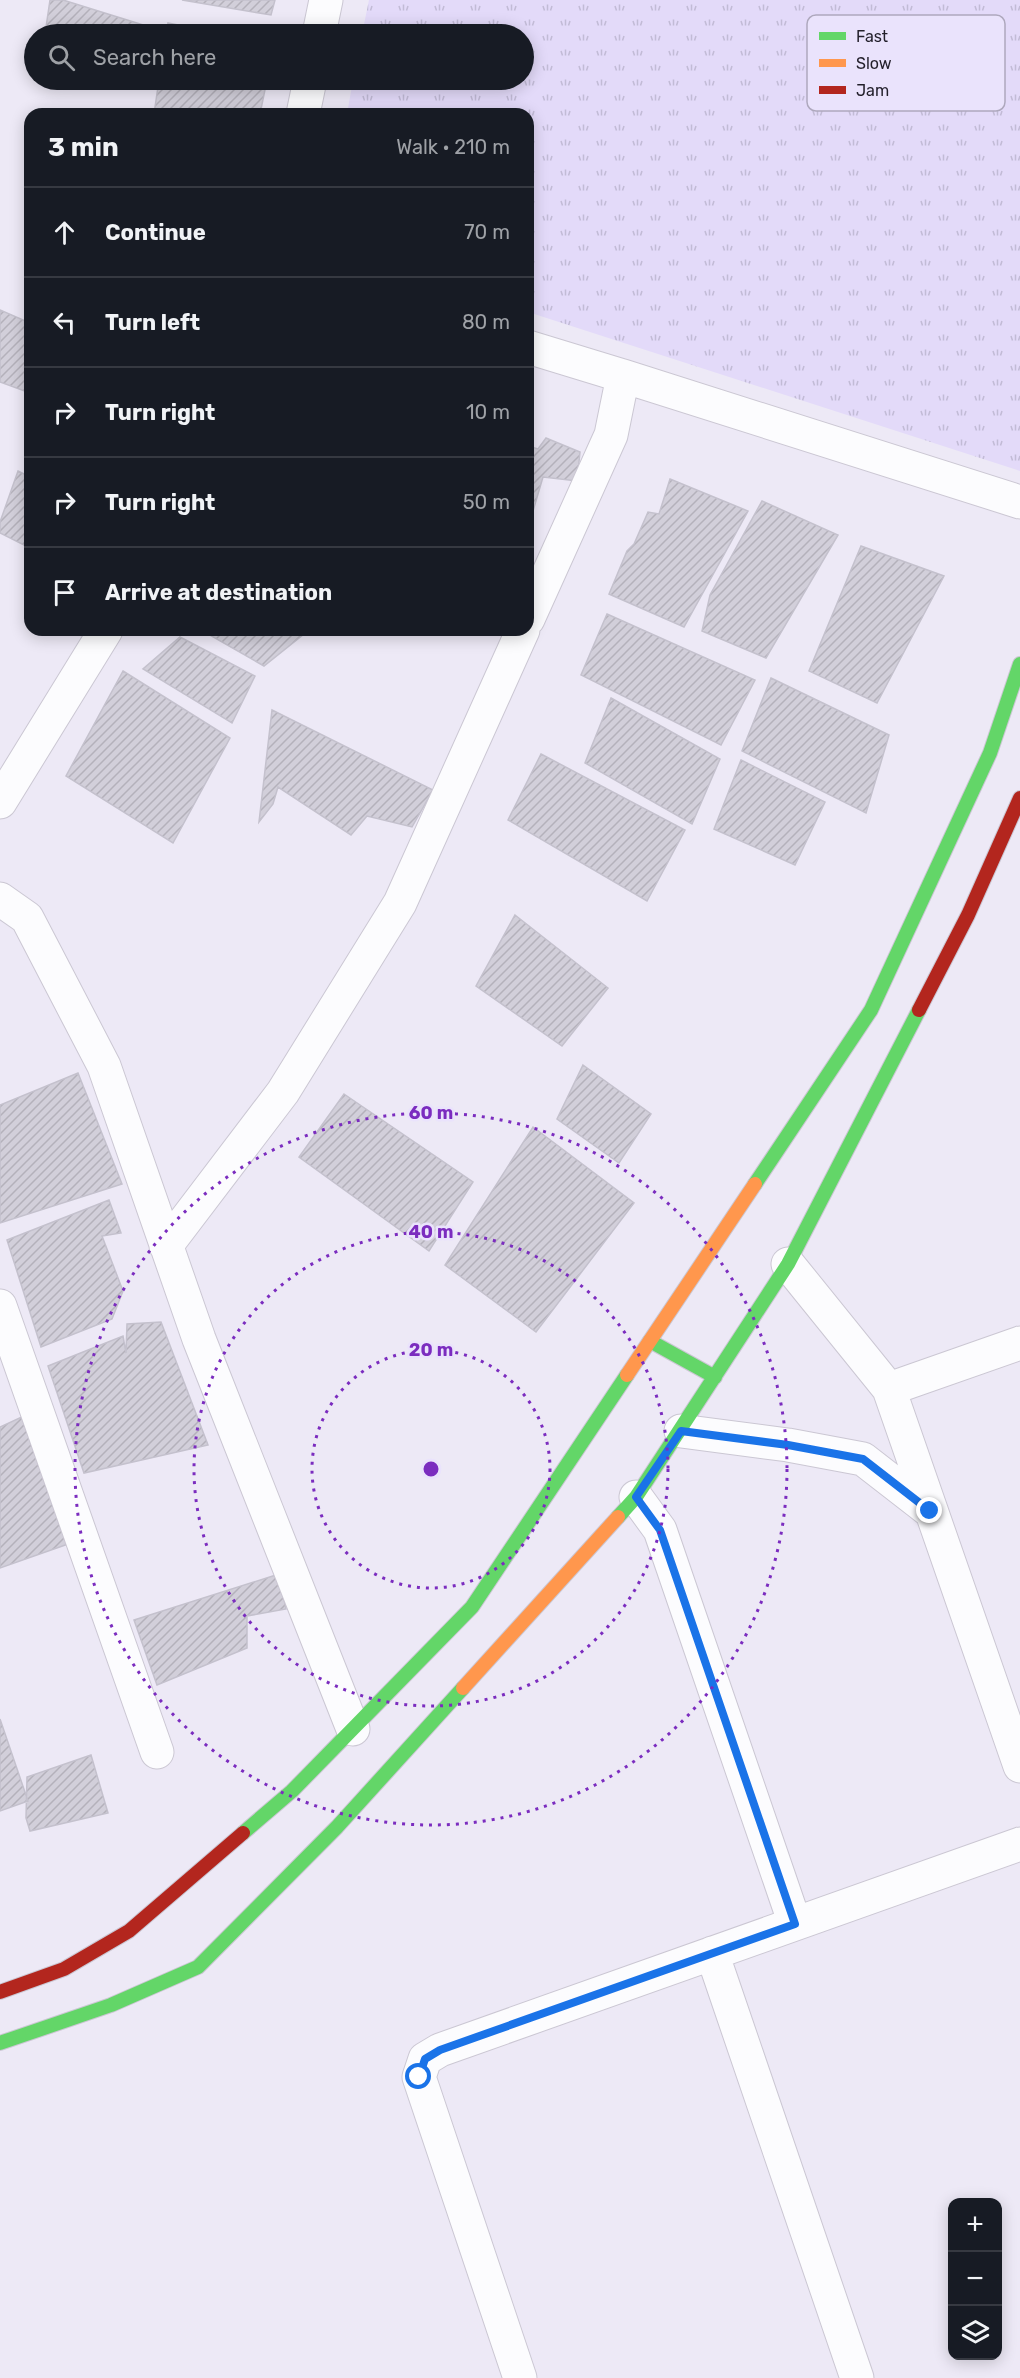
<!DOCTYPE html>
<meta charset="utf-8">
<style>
:root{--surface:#171b24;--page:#242831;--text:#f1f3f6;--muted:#9ea1a6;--line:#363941}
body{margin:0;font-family:Rubik,sans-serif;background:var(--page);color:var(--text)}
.controls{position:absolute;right:18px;bottom:18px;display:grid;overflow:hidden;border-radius:12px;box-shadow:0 3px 15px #0003}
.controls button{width:54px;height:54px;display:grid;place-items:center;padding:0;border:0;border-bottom:2px solid var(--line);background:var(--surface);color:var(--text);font:30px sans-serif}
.stop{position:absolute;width:18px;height:18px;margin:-14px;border:4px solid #1a73e8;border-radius:50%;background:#fff}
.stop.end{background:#1a73e8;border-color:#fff;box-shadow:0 2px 6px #0008}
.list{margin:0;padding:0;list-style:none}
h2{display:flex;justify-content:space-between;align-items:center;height:78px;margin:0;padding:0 24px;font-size:26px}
h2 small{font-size:20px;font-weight:400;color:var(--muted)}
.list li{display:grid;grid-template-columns:39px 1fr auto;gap:18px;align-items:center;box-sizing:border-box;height:90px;padding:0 24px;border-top:2px solid var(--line)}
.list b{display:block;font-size:22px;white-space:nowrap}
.list em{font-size:20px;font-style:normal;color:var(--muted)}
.icon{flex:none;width:33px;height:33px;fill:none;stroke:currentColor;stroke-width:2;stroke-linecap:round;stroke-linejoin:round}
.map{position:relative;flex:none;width:1020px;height:2378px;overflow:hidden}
.search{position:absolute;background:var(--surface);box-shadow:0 3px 15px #0003;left:24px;top:24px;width:510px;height:66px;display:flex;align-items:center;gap:15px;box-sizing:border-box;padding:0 21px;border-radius:33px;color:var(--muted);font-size:22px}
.panel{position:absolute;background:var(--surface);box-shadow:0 3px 15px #0003;left:24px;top:108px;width:510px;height:528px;border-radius:18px}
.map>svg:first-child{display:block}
.park{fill:url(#park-tufts)}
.building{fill:url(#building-hatch);stroke:#c4c1cd;stroke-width:1.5}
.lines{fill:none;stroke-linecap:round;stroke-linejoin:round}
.street-casing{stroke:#cbc7d3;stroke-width:35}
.fast-casing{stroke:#cbc7d3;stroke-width:16}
.slow-casing{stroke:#cbc7d3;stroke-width:16}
.jam-casing{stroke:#cbc7d3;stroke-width:16}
.street{stroke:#fcfcfe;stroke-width:33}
.fast{stroke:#63d668;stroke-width:14}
.slow{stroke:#ff974d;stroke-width:14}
.jam{stroke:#b3261e;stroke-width:14}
.route{stroke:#1a73e8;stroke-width:8}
.ring{fill:none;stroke:#7b2cbf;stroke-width:3;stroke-dasharray:3 6}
.key{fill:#eae3fc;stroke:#aea8bd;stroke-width:1.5}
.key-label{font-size:16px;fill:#221f2a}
.centre{fill:#7b2cbf;stroke:#eae3fc;stroke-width:3}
.ring-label{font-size:18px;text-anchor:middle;font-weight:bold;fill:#7b2cbf;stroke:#eae3fc;stroke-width:5;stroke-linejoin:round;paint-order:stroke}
</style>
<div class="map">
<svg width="1020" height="2378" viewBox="0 0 1020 2378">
<defs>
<pattern id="park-tufts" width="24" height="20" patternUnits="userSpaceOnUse" patternTransform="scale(1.5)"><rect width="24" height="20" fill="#e3daf9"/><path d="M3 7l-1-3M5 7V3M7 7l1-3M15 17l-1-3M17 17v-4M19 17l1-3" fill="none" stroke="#c2bbd6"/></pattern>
<pattern id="building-hatch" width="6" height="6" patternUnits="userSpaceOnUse" patternTransform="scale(1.5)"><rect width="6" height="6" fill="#d2cfda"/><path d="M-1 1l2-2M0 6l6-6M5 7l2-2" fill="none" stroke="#b4b1bb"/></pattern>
</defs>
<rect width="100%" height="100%" fill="#ede9f6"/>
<path class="park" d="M369 0H1020V471L528 312V114H347L353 80H524V34H362Z"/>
<path class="building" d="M50 0H63L153 28 151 34H45Z
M182 0H275L271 15Z
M168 23 224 34H166Z
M159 80H267L260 114H154Z
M0 310 30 323V393L0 382Z
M546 438 580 452 577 481 543 477 528 528V446L538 449Z
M18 471 30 477V548L0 533V522Z
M670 479 748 511 684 627 609 594 627 551 634 544 648 512 659 514Z
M762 501 838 535 766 658 702 631 710 595Z
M861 546 944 576 877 703 809 671Z
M607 614 755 680 721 745 581 675Z
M201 630H309L264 666Z
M180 637 255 676 232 723 143 669Z
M123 671 230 738 173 843 66 776Z
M771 678 889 735 866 813 742 751Z
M611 698 720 759 692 824 585 763Z
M272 710 433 790 412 827 367 816 351 835 278 787 273 804 259 822Z
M541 754 685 830 647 901 508 820Z
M741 760 825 802 795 865 714 829Z
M515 915 608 988 562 1046 476 986Z
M583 1065 651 1114 619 1163 557 1119Z
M78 1073 122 1184 0 1223V1105Z
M344 1094 473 1182 429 1251 299 1157Z
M533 1127 634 1203 536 1332 445 1265Z
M109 1200 121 1233 102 1236 123 1291 112 1319 41 1347 7 1240Z
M161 1322 208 1445 84 1473 48 1366 123 1336 126 1353 127 1324Z
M26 1415 71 1543 0 1568V1427Z
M279 1574 286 1609 247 1616V1648L157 1685 134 1620Z
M0 1719 28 1801 0 1811Z
M91 1755 108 1813 30 1831 26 1818 27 1777Z"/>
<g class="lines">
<defs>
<path id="street" d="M319 34 326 0
M303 114 310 80
M528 347 623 376
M528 619 611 435 623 376 1020 502
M0 802 106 630
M0 899 27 918 104 1066 199 1339 353 1729
M166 1246 283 1092 400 903 523 630
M788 1264 889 1389 1020 1766
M0 1306 157 1752
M889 1389 1020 1343
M681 1431 788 1445 863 1459 930 1511
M636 1497 660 1530 795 1924
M712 1953 857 2378
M520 2378 419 2077 425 2059 440 2050 1020 1844"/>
<path id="fast" d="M755 1184 871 1010 990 753 1020 664
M650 1341 715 1377
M618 1517 636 1497 788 1264 919 1010
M243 1833 292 1791 472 1607 627 1375
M0 2043 111 2005 198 1967 337 1827 463 1688"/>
<path id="slow" d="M627 1375 755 1184
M463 1688 618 1517"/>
<path id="jam" d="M919 1010 968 915 1020 798
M0 1992 64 1969 129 1931 243 1833"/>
</defs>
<use href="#street" class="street-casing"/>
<use href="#fast" class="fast-casing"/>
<use href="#slow" class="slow-casing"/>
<use href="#jam" class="jam-casing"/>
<use href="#street" class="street"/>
<use href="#fast" class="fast"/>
<use href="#slow" class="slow"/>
<use href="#jam" class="jam"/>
</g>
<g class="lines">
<path class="route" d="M419 2077 425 2059 440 2050 795 1924 660 1530 636 1497 681 1431 788 1445 863 1459 930 1511"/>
</g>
<g class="ring">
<circle cx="431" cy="1469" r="119"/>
<circle cx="431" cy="1469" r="237"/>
<circle cx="431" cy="1469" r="356"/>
</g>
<rect x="807" y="15" width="198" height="96" rx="9" class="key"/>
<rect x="819" y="32" width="27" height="8" fill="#63d668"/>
<rect x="819" y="59" width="27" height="8" fill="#ff974d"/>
<rect x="819" y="86" width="27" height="8" fill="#b3261e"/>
<g class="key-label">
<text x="856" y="42">Fast</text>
<text x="856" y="69">Slow</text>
<text x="856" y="96">Jam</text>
</g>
<circle cx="431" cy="1469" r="9" class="centre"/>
<g class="ring-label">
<text x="431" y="1119">60 m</text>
<text x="431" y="1238">40 m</text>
<text x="431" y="1356">20 m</text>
</g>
</svg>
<div class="controls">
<button>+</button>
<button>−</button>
<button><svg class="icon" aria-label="layers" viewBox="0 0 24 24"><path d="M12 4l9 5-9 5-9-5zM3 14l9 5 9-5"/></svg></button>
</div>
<div class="stop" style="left:419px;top:2077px"></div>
<div class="stop end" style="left:930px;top:1511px"></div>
<div class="search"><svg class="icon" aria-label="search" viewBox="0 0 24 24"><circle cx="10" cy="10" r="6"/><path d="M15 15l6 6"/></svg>Search here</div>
<section class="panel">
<h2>3 min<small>Walk · 210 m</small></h2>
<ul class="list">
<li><svg class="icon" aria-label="ahead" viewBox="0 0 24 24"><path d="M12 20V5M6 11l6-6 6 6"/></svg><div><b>Continue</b></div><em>70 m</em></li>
<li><svg class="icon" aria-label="left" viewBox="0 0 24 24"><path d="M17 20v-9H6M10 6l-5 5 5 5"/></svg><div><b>Turn left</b></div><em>80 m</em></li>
<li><svg class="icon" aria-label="right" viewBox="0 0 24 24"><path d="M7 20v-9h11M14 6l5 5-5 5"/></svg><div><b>Turn right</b></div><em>10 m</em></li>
<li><svg class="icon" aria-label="right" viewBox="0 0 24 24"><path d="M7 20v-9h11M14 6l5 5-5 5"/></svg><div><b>Turn right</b></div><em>50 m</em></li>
<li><svg class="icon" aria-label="arrive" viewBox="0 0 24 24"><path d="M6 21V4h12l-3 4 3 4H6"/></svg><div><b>Arrive at destination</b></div></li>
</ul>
</section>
</div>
